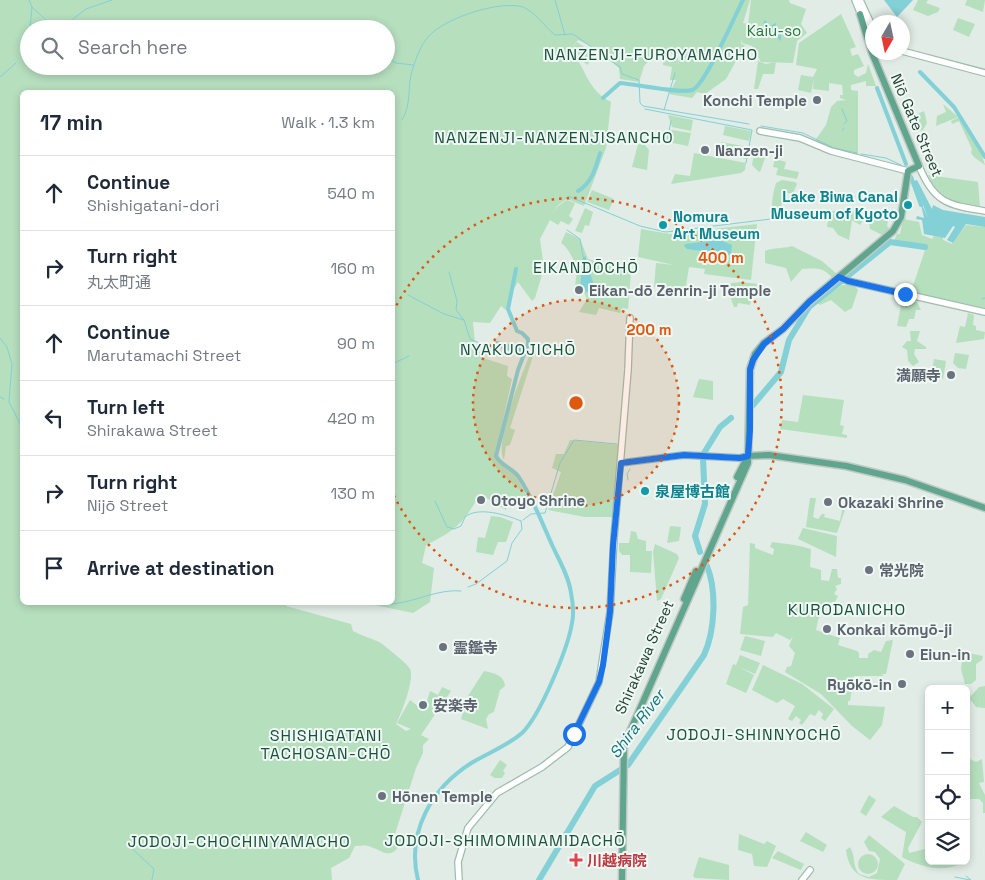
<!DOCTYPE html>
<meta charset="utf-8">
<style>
:root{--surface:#fff;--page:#f6f6f7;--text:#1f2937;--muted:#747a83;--line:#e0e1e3}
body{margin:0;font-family:"Space Grotesk","Noto Sans JP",sans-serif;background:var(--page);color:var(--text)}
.controls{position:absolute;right:15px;bottom:15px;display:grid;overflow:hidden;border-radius:8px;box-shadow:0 2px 8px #0003}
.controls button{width:45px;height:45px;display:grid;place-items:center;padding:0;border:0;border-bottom:1px solid var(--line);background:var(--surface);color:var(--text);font:25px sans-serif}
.compass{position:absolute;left:865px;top:15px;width:45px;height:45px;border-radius:50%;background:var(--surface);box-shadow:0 2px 8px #0003;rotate:189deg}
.stop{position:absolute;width:15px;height:15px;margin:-11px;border:4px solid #1a73e8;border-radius:50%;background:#fff}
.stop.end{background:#1a73e8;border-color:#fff;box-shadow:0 1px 5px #0008}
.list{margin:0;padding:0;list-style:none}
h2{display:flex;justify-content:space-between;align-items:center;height:65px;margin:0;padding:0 20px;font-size:21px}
h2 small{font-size:16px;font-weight:400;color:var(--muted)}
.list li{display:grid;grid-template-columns:32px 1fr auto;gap:15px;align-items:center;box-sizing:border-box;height:75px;padding:0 20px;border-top:1px solid var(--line)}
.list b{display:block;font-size:19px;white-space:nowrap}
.list p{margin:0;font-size:16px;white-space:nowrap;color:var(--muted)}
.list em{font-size:16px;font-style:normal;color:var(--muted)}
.icon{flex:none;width:28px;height:28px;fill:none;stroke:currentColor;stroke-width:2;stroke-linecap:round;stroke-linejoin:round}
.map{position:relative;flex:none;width:985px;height:880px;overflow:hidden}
.search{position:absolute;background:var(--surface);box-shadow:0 2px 8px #0003;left:20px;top:20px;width:375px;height:55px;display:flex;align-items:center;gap:12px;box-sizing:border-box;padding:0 18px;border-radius:28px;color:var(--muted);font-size:19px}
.panel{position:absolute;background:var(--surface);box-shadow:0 2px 8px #0003;left:20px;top:90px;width:375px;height:515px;border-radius:8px}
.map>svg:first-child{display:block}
.green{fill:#b6dfbe;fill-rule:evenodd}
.water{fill:#83d0d6}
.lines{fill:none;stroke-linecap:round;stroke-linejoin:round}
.stream{stroke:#83d0d6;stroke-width:1}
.canal{stroke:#83d0d6;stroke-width:4}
.river{stroke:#83d0d6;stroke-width:6}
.secondary-casing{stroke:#a0bcaf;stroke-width:8}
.primary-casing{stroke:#c0c9c6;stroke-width:9}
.secondary{stroke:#fff;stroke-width:5.5}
.primary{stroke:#60a58d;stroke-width:6}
.route{stroke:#1a73e8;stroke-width:6}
.ring{fill:none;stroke:#de580e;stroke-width:2.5;stroke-dasharray:2.5 5}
.worship-dot{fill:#6b7280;stroke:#f0f8f4;stroke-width:2}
.culture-dot{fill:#0f9aa8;stroke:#f0f8f4;stroke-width:2}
.health-dot{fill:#e0444e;stroke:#f0f8f4;stroke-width:2}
.labels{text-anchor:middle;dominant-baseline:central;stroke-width:4;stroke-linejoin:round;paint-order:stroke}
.park-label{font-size:15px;fill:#26773e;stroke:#f0f8f4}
.worship-label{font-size:15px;font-weight:bold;fill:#5b616d;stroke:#f0f8f4;text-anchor:start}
.street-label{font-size:15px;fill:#1f3d33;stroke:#f0f8f4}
.culture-label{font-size:15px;font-weight:bold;fill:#0d838f;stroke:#f0f8f4;text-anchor:start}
.health-label{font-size:15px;font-weight:bold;fill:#be3a42;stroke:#f0f8f4;text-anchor:start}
.neighbourhood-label{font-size:16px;letter-spacing:1px;fill:#19513f;stroke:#f0f8f4}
.water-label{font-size:16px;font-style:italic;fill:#15757e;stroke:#f0f8f4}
.centre{fill:#de580e;stroke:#f0f8f4;stroke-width:2.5}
.ring-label{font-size:15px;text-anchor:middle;font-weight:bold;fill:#de580e;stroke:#f0f8f4;stroke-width:4;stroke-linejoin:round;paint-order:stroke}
</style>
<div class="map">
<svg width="985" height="880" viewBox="0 0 985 880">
<rect width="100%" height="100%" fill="#e0ece5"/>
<path class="green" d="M0 0H750L743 23 748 24 751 0H789L790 3 806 9 801 24 807 33 797 41 793 63 761 62 752 46 742 43V38L741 44 745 45 726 79 705 94 697 92 692 98 669 94 676 80H670L672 67 663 65 664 57 678 58V64L680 55 659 51 644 66 639 82 620 79 619 68 593 47 578 40 570 50 577 42 600 58 599 60 594 57 587 65 583 61H579L573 53C587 72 588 90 611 102L606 148 584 206 567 199 558 205 552 215 558 206 567 200 575 203 569 216 573 219 569 225 561 221 558 225 550 220 540 239 544 268 535 298 532 301 518 282 510 295 506 310 501 306 490 323 473 322 475 344 483 358 508 366 507 376 512 379 495 457 514 473 530 502 507 505 506 510 480 494C463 524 456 530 426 545L422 563 434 568 430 602 413 613 365 603 392 602V92H22V602L286 603V606L351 624 353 631C362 636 374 639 381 643 386 647 409 665 410 669 415 679 401 714 396 724L406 731 411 729 397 723 410 700 424 711 430 691 438 695 442 687 451 691 421 735 429 739 423 745V753L416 768 394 837 412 833 407 842H401C391 863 381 849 368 846 364 845 359 846 355 846L349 858 331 868 332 880H0ZM29 29H386V66H29Z
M918 0H928L926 3 940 8 938 12 928 16 913 10Z
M967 0H985L983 12 965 5Z
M841 14 856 47 850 49 852 56 858 54 864 66 854 70V74L858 77 866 73 868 64 876 86H866V81L851 85V90L858 91V156L828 149 814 142 826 125 831 107 837 101 846 100 840 98V95H843L842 85 829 83V91L813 89 814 79 811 93 798 90 801 75 813 77 817 69 796 65 799 43Z
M958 18 975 24 969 37 953 30Z
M758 61 766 64 776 62 774 74H763L758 89H754Z
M943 104 958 117 936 126 937 116 946 112Z
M924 111 927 123 923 130 915 132 908 123 909 118Z
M668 115 693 120 691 131 672 127Z
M959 117 979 147 985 165 975 158 971 153 972 149 959 121 952 124 951 121Z
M725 126 751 131 749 141 723 135Z
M672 130 691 133 688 146 663 141Z
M721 142 748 147 746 159 719 154Z
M638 144 645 145 649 150 647 170 632 167Z
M761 150 767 153 760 172 758 171 752 165 754 154Z
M694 153 746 163 745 170 741 173 671 184 675 174 690 176Z
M775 159 786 162 784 169 799 172 797 179 776 175 778 168 773 167Z
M928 175 978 182 980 207C957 203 938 199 928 175Z
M782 180 795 182 797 184 793 193H785L779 213 774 216C770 207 773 193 776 183Z
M592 190 614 199 609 210 587 202Z
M585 208 593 212 589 226 585 225 582 233 575 231Z
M856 213 880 216 881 219 888 220 887 226 890 229 882 235 870 229 869 222 864 219 860 225 852 220 849 240 838 235 833 228 827 227 829 214Z
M903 219 919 222 922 235 932 239 934 236 943 237V240L952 244 966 225 985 227V308L911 292 926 247 894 241 897 234H900Z
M757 224 751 280 704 274 705 269 689 267 685 292 654 287 656 263 674 265 638 257 641 229 670 234Z
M566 232 580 239 588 259 631 272 628 309 622 308 620 313 599 308 596 315 579 312 587 299 584 292 577 293C573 284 578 277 576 268 575 261 567 246 561 243Z
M792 246 822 261 838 275 833 279C824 267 817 268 802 269L791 282 786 268 765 263V251C774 247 783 249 792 246Z
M742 282 757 284V287L753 289 750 305 738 303 737 307H734L730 296 731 283Z
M842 285H854L858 290 852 308 845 312 831 300 820 305 818 303V301Z
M903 295 907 297 909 302H917L921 310H916L914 319H909L906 327 897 326Z
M968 313 974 315 973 325 976 326V330L985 332 984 339 956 343 960 326 965 327Z
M910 331H920L917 341 926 347V349H915L914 354 919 362 913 366 908 361 907 350 902 347 907 341H911Z
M533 346 536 347 510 428 515 430 510 445 506 446 504 460C493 441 525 368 533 346Z
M955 353 969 355 966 369 958 368 953 363Z
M934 359 946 361 943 379 931 375Z
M699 379 713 381V400L693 397Z
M803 395 844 400 840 425 844 426 842 434 847 435V438L780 429 782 420 798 422Z
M570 440 619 445 614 517H585L548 510 561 472 552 468 556 454H564Z
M810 498H816L813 517 818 519 822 514H825L824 517 840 521 842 510H845L837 533 806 527Z
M491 516 500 517 513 522 506 542H498L493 555 476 552 478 537 485 538Z
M670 526 681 527 679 541 667 543Z
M803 528 837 536 836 557 798 539Z
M631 531 636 532 638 539 646 541V551H652L651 573 630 572V555H622L619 551V543H629Z
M772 542C787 544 798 545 811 549L810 567 821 570V580L829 581 832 569H837L838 578H841V584L835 586 837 589 834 594 838 596 835 602 827 603 818 620 816 630 840 638 838 645 857 651 859 653V658H868V654L874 650 881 652 886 641 893 640 886 674H881L884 676H854L850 701H848V705L885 707 882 725 870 740 852 726 821 694 785 672 787 667 791 666 795 653 789 646 793 636 790 640 776 633 773 637 740 634 743 607 748 605 750 543 755 544V548L773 555 774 549 770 547Z
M655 544 677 554 679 558 661 599 657 601 653 552Z
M745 636 765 641 761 656 740 650Z
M963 652 983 656 982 660 976 664V680L971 684H965L961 669Z
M740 655 760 663 755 674 739 667 754 675 746 693 726 684 733 664 736 665Z
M763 665 802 684 834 709 825 721 821 718 823 714 819 710 815 716 810 714 802 725 799 723 801 720 796 716 792 721 788 719 795 706 783 699 777 703 752 690Z
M484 671C494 673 504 675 505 686L500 690 494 712 489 714 486 719 488 729 461 719 468 696Z
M985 686V708L976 707 969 698 979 687Z
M966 757 976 762 982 759 984 782 979 783 985 795V813H983V803L979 799H966Z
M500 760 507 765 503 771 505 773 502 778H495L490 775Z
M869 795 876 800 866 816 860 812Z
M894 806 913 817H917L922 822 908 848 909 853 925 849 929 851V861L961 863C944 874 918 866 902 857L906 832 881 817Z
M806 832 827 845 823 852 800 841Z
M739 834 764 844 767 841 776 846 767 867 754 866 752 854 738 850Z
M869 835 905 864 897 880C868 880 850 880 846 850L850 847C856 857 852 865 859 874L869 877 877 873 880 859 875 852 869 851 864 842Z
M778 851 804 864 801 870 772 858Z
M858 864a10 10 0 1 1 20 0a10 10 0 1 1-20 0Z
M699 857 729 865V880L695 878 693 876Z"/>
<path class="water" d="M884 0H913L897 17Z
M764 20 767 22V30L770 26 776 23 775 32 781 29V41L771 32 763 37Z
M917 180 932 209 933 205 943 210 985 217V227L966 224 953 243 947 240 955 227 953 226 945 238 924 234 922 220 916 219 917 216 924 218 920 200 928 218 914 181Z
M720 240 732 245 731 254 720 259 715 253 687 249 684 246 685 244Z
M583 256 586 257V268L589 270 596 291 612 292 622 286 626 288V293L587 292 580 288Z"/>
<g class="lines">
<path class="stream" d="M29 0 32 7 30 29
M555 0 565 35
M32 7 48 22 63 29
M59 25 69 22 86 9 112 0
M22 52 29 47
M386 58 396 63 413 65
M0 77 16 63
M645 109 752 130 746 163
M842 109 847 121 844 124
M664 110 675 73
M402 120C413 101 406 87 413 68 416 58 421 45 428 37 444 18 500 0 523 7 535 12 545 27 555 35L573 34 620 67 622 74 639 80 640 103 643 106 749 124
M761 126 803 133 834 148 857 153
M842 131 844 128
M668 136 671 121
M861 154 886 158 901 165
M568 196 640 226 666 232 827 212H880
M567 230 580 239 583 256
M449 272 457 301 456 310 464 320 470 339 484 345
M408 295 444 314 464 320
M982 299 985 298
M0 338 7 347 12 364 9 402 22 427
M392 364 409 356
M0 397 4 399
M709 442 710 443
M628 480 627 474 630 469
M435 501 447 527 454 529 461 526 465 517C478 506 507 515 521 521
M523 520 531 514 545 513 560 463 574 440 617 444
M468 587 476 584 507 561 512 543 522 529 521 521
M372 602C403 611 431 588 461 591
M125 842 154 869 152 880
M959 864V861
M966 876 971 880
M955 877 970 880"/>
<path class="canal" d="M920 72 954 107 985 157
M877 88 906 164
M603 98 620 83C635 84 680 94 692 90 705 86 735 15 743 0
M911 177 921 205
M578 191C592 183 596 167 600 153
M418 880C406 832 432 787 473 762 490 752 507 746 522 733 540 716 568 648 572 623 574 614 573 603 571 593 569 577 560 562 553 547 542 523 533 498 518 476 511 467 501 466 496 456L518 370 528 344V339L522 333 517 331 508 309 516 269"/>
<path class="river" d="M497 344 525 352
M753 405 781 372 789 340 809 307 890 242 925 247
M704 453 720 427 731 418
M700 552 695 536 705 504 703 458
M539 880 595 786 628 765 704 655C715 631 717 591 707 566"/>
<defs>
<path id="secondary" d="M855 0 866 27 872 33
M860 0 872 26
M902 51 985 73
M760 131 800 138 831 151 908 171
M919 166C934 203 948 205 985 211
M839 277 848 281 985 312
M621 463 684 455 740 458 748 456
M459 880 458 862 468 828 497 793 542 767 568 747 599 682 610 612 614 538 628 370 630 318
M802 880 810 870"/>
<path id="primary" d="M748 456 769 455 846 466 905 480 985 508
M737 477 748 456
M684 599 696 571
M622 880 624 745 748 463 750 369 755 354 764 343 783 329 809 302 893 231 901 217 908 171 919 166 872 53 860 14"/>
</defs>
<use href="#secondary" class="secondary-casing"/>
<use href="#primary" class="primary-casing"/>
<use href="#secondary" class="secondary"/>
<use href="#primary" class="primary"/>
</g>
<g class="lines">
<path class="route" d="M574 734 599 682 603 665 610 612 613 546 621 463 684 455 740 458 748 456 750 430V370L753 360 764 344 783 329 809 302 839 277 848 281 905 294"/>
</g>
<circle cx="576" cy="403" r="103" fill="#de580e" fill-opacity=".12"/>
<g class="ring">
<circle cx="576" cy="403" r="103"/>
<path d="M393 312A205 205 0 1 1 393 494"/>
</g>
<g class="worship-dot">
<circle cx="817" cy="100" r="5"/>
<circle cx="705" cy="150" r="5"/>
<circle cx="579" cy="290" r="5"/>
<circle cx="951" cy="375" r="5"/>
<circle cx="481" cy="500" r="5"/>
<circle cx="828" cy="502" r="5"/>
<circle cx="869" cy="570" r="5"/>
<circle cx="827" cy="629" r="5"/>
<circle cx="443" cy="647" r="5"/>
<circle cx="910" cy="654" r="5"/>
<circle cx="902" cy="684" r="5"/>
<circle cx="423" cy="705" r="5"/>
<circle cx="382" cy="796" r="5"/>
</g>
<g class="culture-dot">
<circle cx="908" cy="205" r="5"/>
<circle cx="663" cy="225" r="5"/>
<circle cx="645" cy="491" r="5"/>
</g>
<path class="health-dot" d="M573.5 852.5h5v5h5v5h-5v5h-5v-5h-5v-5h5z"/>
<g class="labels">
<g class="park-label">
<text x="774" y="30">Kaiu-so</text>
</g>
<g class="worship-label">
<text x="807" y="100" text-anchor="end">Konchi Temple</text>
<text x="715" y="150">Nanzen-ji</text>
<text x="589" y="290">Eikan-dō Zenrin-ji Temple</text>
<text x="941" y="375" text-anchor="end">満願寺</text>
<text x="491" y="500">Otoyo Shrine</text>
<text x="838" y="502">Okazaki Shrine</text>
<text x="879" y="570">常光院</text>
<text x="837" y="629">Konkai kōmyō-ji</text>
<text x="453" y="647">霊鑑寺</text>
<text x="920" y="654">Eiun-in</text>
<text x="892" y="684" text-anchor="end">Ryōkō-in</text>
<text x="433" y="705">安楽寺</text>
<text x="392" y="796">Hōnen Temple</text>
</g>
<g class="street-label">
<text transform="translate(917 125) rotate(67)">Niō Gate Street</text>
<text transform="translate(644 657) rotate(-66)">Shirakawa Street</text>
</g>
<g class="culture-label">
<text x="898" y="196" text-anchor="end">Lake Biwa Canal<tspan x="898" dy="17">Museum of Kyoto</tspan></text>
<text x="673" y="216">Nomura<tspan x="673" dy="17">Art Museum</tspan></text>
<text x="655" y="491">泉屋博古館</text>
</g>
<g class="health-label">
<text x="587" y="860">川越病院</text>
</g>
<g class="neighbourhood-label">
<text x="651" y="54">NANZENJI-FUROYAMACHO</text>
<text x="554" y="137">NANZENJI-NANZENJISANCHO</text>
<text x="586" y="267">EIKANDŌCHŌ</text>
<text x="518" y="349">NYAKUOJICHŌ</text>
<text x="847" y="609">KURODANICHO</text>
<text x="754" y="734">JODOJI-SHINNYOCHŌ</text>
<text x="326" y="735">SHISHIGATANI<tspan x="326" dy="18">TACHOSAN-CHŌ</tspan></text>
<text x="505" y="840">JODOJI-SHIMOMINAMIDACHŌ</text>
<text x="239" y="841">JODOJI-CHOCHINYAMACHO</text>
</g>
<g class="water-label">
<text transform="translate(637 724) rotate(-53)">Shira River</text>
</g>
</g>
<circle cx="576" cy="403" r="8" class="centre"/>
<g class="ring-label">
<text x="721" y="263">400 m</text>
<text x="649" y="335">200 m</text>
</g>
</svg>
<div class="controls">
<button>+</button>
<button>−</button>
<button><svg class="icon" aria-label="locate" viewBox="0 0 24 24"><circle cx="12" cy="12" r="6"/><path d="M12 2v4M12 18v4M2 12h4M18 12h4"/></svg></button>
<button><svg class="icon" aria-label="layers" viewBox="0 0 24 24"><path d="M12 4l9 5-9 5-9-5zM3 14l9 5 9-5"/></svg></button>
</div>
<svg class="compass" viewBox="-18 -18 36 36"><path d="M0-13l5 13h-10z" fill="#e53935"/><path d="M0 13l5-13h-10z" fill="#747a83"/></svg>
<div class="stop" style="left:574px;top:734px"></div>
<div class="stop end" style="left:905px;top:294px"></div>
<div class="search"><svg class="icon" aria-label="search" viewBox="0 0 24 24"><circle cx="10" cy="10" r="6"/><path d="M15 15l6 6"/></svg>Search here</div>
<section class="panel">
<h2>17 min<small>Walk · 1.3 km</small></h2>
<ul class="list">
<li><svg class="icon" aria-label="ahead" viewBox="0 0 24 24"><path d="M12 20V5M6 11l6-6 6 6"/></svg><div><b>Continue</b><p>Shishigatani-dori</p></div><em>540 m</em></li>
<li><svg class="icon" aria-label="right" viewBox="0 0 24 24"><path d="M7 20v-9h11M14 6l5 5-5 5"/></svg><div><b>Turn right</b><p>丸太町通</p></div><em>160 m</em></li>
<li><svg class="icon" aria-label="ahead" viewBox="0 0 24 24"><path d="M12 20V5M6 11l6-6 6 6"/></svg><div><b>Continue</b><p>Marutamachi Street</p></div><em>90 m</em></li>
<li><svg class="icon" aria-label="left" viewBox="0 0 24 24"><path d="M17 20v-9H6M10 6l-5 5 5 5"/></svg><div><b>Turn left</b><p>Shirakawa Street</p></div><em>420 m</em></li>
<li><svg class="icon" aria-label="right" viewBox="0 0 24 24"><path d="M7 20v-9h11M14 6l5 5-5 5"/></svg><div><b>Turn right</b><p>Nijō Street</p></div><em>130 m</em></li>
<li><svg class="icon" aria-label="arrive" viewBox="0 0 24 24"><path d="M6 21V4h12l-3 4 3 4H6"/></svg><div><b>Arrive at destination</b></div></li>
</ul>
</section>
</div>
